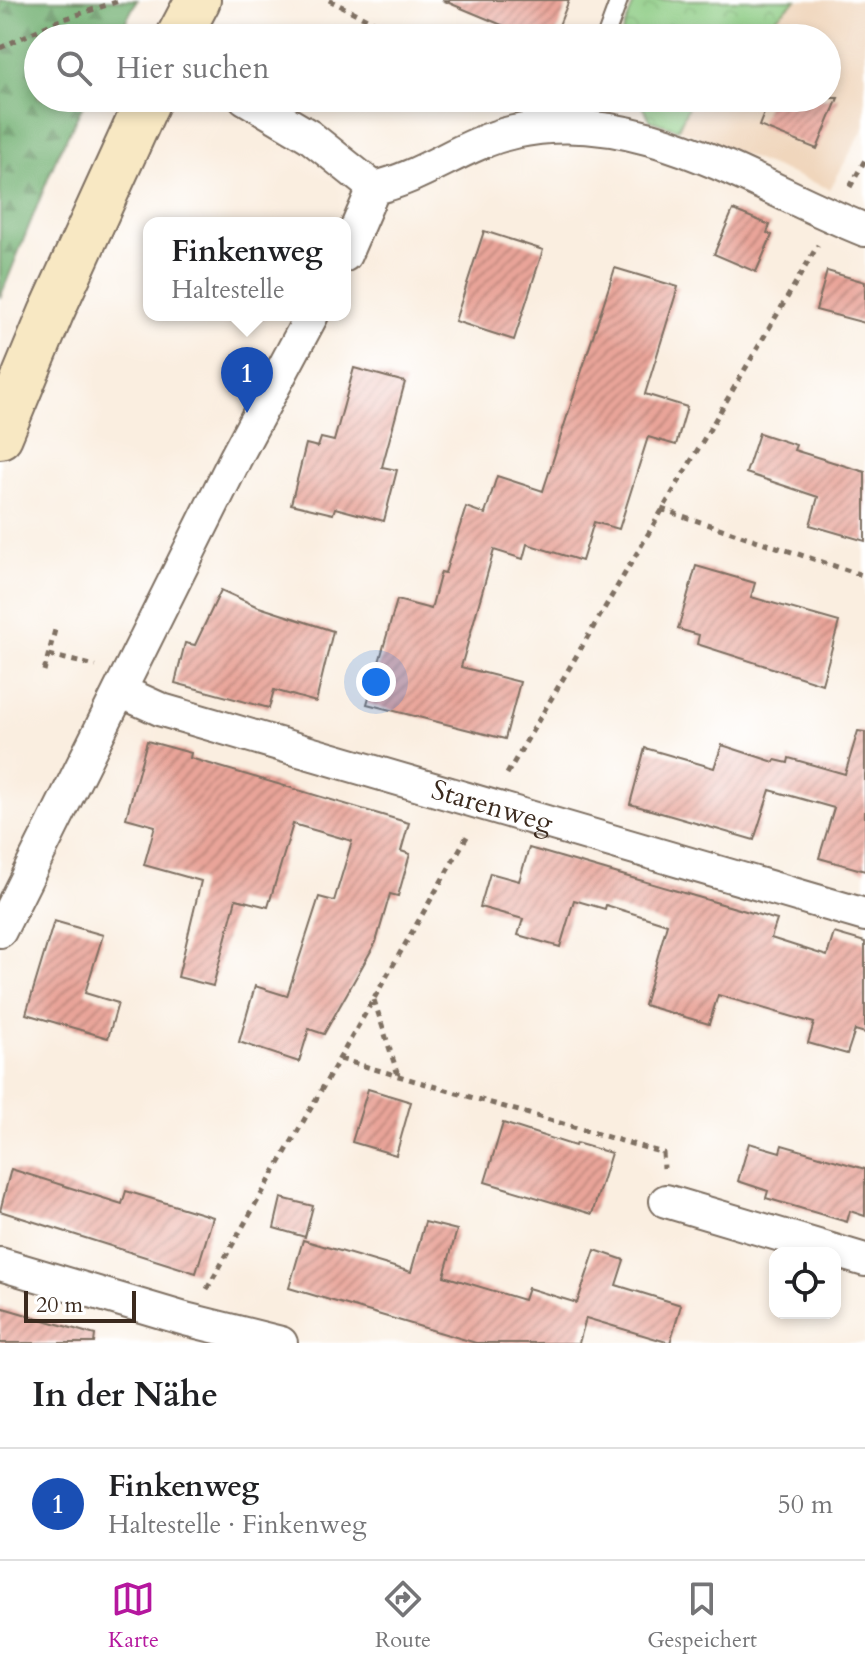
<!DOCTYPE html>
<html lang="de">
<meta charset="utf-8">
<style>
:root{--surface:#fff;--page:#f6f6f6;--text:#202124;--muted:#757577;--line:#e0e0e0;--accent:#b5179e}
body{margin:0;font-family:Cardo,serif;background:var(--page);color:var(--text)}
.controls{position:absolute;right:24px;bottom:24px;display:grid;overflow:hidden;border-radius:16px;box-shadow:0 4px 12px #0003}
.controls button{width:72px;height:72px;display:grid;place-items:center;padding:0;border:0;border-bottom:2px solid var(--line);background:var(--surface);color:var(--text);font:40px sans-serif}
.scale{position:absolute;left:24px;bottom:20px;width:112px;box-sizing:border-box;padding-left:8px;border:4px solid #3b2a1e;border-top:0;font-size:22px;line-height:28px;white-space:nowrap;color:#3b2a1e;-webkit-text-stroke:6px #fff;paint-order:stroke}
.you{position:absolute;left:376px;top:682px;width:28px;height:28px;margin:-20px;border:6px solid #fff;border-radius:50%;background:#1a73e8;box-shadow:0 0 0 12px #1a73e833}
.badge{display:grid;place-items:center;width:52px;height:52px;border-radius:50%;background:var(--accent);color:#fff;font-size:26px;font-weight:700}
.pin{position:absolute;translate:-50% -66px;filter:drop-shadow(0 2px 4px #0008)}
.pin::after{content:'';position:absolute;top:42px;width:28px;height:24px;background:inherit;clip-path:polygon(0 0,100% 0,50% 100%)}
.popup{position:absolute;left:143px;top:217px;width:208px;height:104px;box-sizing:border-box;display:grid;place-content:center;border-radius:16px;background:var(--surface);filter:drop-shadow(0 2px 6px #0005);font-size:26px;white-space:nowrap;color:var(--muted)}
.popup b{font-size:30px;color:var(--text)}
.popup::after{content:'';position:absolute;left:50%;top:100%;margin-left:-16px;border:16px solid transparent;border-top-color:var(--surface)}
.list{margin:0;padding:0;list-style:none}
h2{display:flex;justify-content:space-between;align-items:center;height:104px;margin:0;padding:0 32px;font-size:34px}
h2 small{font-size:26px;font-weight:400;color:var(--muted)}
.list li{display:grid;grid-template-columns:52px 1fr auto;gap:24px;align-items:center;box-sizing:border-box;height:112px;padding:0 32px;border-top:2px solid var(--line)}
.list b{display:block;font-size:30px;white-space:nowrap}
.list p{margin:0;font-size:26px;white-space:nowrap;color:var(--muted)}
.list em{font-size:26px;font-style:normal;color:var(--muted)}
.icon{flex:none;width:44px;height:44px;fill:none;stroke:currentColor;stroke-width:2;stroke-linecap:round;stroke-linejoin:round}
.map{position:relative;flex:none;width:865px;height:1343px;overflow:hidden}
.search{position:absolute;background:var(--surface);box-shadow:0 4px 12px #0003;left:24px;right:24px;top:24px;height:88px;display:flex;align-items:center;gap:20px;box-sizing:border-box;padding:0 28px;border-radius:44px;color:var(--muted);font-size:30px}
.sheet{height:216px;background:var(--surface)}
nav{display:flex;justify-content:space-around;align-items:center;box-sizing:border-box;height:112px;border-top:2px solid var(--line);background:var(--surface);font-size:22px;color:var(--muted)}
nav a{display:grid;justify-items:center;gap:4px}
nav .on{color:var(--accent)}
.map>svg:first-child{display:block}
.built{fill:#f0d6bc}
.forest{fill:url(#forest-firs);stroke:#566c47;stroke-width:2}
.park{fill:url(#park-crowns);stroke:#637a50;stroke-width:2}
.building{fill:url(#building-hatch)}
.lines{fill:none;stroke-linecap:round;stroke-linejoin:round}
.lane-casing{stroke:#7e6f62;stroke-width:20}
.street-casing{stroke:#7e6f62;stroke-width:36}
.secondary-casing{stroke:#7e6f62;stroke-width:48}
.path{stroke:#7e6f62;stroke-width:5;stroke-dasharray:6 6;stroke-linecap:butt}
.lane{stroke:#fff;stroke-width:16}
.street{stroke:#fff;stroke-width:32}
.secondary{stroke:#f8e8c3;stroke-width:44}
.labels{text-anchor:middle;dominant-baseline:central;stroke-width:7;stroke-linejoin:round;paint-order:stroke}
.street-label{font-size:28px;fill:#3b2a1e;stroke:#fff}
</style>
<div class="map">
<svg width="865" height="1343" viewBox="0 0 865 1343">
<defs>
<pattern id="forest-firs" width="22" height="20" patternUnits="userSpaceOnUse" patternTransform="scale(2)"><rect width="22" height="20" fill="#70af70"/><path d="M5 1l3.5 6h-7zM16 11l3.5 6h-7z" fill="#5d8f5b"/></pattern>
<pattern id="park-crowns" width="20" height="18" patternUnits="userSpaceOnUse" patternTransform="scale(2)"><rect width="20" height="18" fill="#8bcb82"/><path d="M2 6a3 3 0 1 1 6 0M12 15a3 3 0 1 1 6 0" fill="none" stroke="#79ae70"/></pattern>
<pattern id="building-hatch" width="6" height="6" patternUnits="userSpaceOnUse" patternTransform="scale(2)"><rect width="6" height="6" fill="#e9a499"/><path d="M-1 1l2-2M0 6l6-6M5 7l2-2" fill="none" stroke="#be867c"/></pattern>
</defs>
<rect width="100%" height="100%" fill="#fff"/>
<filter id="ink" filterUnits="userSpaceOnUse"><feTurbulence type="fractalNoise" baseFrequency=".0125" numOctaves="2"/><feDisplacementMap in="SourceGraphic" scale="16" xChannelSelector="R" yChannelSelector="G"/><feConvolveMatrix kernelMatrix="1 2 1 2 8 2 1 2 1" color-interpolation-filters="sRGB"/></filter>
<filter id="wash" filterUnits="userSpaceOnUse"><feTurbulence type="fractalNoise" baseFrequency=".006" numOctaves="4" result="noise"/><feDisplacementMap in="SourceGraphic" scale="32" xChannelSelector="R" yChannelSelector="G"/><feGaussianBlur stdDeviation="1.8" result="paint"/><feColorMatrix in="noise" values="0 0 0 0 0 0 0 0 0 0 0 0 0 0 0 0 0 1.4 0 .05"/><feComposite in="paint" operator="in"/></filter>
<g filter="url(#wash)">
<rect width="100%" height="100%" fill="#faeee0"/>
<path class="built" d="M796 0H865V126L830 189 678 129 692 98H827V38H752Z"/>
<path class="forest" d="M0 0H137L117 38H38V98H87L58 154 0 298Z"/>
<path class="park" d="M635 0H796L752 38H620Z
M637 98H692L678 129 651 121Z"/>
<g id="blocks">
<path class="building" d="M442 0H569L554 38H533Z
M770 98H838L817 149 759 126Z
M733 210 770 225 767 233 772 235 756 272 714 254Z
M484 231 543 250 514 340 455 321Z
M615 268 678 287 645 394 687 407 676 445 648 437 619 529 594 522 582 561 527 544 523 559 494 550 461 667 520 682 505 739 367 704 397 600 431 609 441 572 445 573 466 507 485 514 497 476 543 491Z
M827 271 865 282V323L816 310Z
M354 368 405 382 382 467 397 470 384 521 335 508 333 514 291 504 306 444 318 447 321 438 334 441Z
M759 433 796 445 794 450 865 472V541L810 525 818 497 746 473Z
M696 566 755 583 751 597 839 622 822 684 697 644 699 635 678 629Z
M221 590 256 606 333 631 316 702 274 690 269 708 175 683 185 643 195 645Z
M858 731 865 732V871L819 858 834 808 770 790 754 840 630 804 645 748 714 768 722 745 774 762 775 760 788 763 789 758 845 774Z
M147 741 191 753 190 758 409 823 401 851 410 854 398 896 390 894 376 942 324 1034 309 1029 299 1062 239 1042 255 986 287 996 319 897 334 901 352 841 293 824 268 907 236 899 213 986 178 977 201 881 144 865 155 826 126 818Z
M529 848 777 920 771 938 827 956 834 933 865 942V1033L855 1030 847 1054 808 1043 814 1023 718 995 709 1024 644 1005 667 924 606 905 605 909 574 900 560 947 518 935 523 919 480 907 490 873 519 881Z
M54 921 103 935 85 993 118 1003 108 1038 26 1014Z
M368 1089 411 1102 396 1155 352 1142Z
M503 1123 575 1146 576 1143 611 1153 592 1214 485 1182Z
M749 1143 780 1152 782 1145 865 1169V1216L850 1211 847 1222 766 1198 768 1191 738 1181Z
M11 1169 122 1204 126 1191 213 1217 196 1273 0 1211Z
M281 1198 313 1206 305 1237 274 1228Z
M425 1222 457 1230 444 1276 524 1300 528 1288 577 1303 595 1250 624 1260 616 1285 681 1305 670 1343 586 1318 579 1343H476L289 1288 303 1240 411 1272Z
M0 1307 95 1335 94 1343H0Z"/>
</g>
</g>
<g filter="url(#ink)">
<use href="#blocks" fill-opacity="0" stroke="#7e6f62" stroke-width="2"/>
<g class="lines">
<defs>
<path id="lane" d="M605 38 619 0
M576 125 583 98"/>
<g id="street">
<path d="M245 98 309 136 374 188"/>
<path d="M374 188C424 177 464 143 514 132 641 104 753 186 865 230"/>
<path d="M345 255 374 188"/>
<path id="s1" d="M120 691 162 710 865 915"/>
<path d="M0 931 235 459 312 315"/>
<path d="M666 1201 865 1260"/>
<path d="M0 1264 185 1319 281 1343"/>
</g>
<path id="secondary" d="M178 38 198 0
M0 436 51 313 149 98"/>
</defs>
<use href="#lane" class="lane-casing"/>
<use href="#street" class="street-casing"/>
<use href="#secondary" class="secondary-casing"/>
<path class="path" d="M329 0 405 38
M359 38 368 21
M0 48 55 22 122 0
M850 187 865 160
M661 509 865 576
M49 655 96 666
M44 671 55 630
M507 774 818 245
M374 1000 398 1075
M340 1059 663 1153 664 1168
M207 1289 469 833"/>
<use href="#lane" class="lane"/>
<use href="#street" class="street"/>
<use href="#secondary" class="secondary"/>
</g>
</g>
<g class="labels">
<g class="street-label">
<text stroke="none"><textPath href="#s1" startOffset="390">Starenweg</textPath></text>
</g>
</g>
</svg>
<div class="controls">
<button><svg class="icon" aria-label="locate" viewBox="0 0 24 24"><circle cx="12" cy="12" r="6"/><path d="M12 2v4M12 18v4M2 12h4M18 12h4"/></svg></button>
</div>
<div class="scale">20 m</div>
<div class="you"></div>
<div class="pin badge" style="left:247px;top:413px;background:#1a4fb4">1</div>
<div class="popup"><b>Finkenweg</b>Haltestelle</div>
<div class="search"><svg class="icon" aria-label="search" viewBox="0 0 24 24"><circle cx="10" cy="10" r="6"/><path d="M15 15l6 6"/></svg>Hier suchen</div>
</div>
<section class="sheet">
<h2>In der Nähe<small></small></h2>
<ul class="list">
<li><span class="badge" style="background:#1a4fb4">1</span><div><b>Finkenweg</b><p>Haltestelle · Finkenweg</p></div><em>50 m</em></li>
</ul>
</section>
<nav>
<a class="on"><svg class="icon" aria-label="map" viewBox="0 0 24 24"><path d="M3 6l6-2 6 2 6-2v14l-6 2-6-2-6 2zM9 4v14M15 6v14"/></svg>Karte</a>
<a><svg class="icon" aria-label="directions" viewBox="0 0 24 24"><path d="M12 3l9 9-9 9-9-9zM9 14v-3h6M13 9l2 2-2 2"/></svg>Route</a>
<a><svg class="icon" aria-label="saved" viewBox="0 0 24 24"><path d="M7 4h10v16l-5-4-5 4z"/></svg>Gespeichert</a>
</nav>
